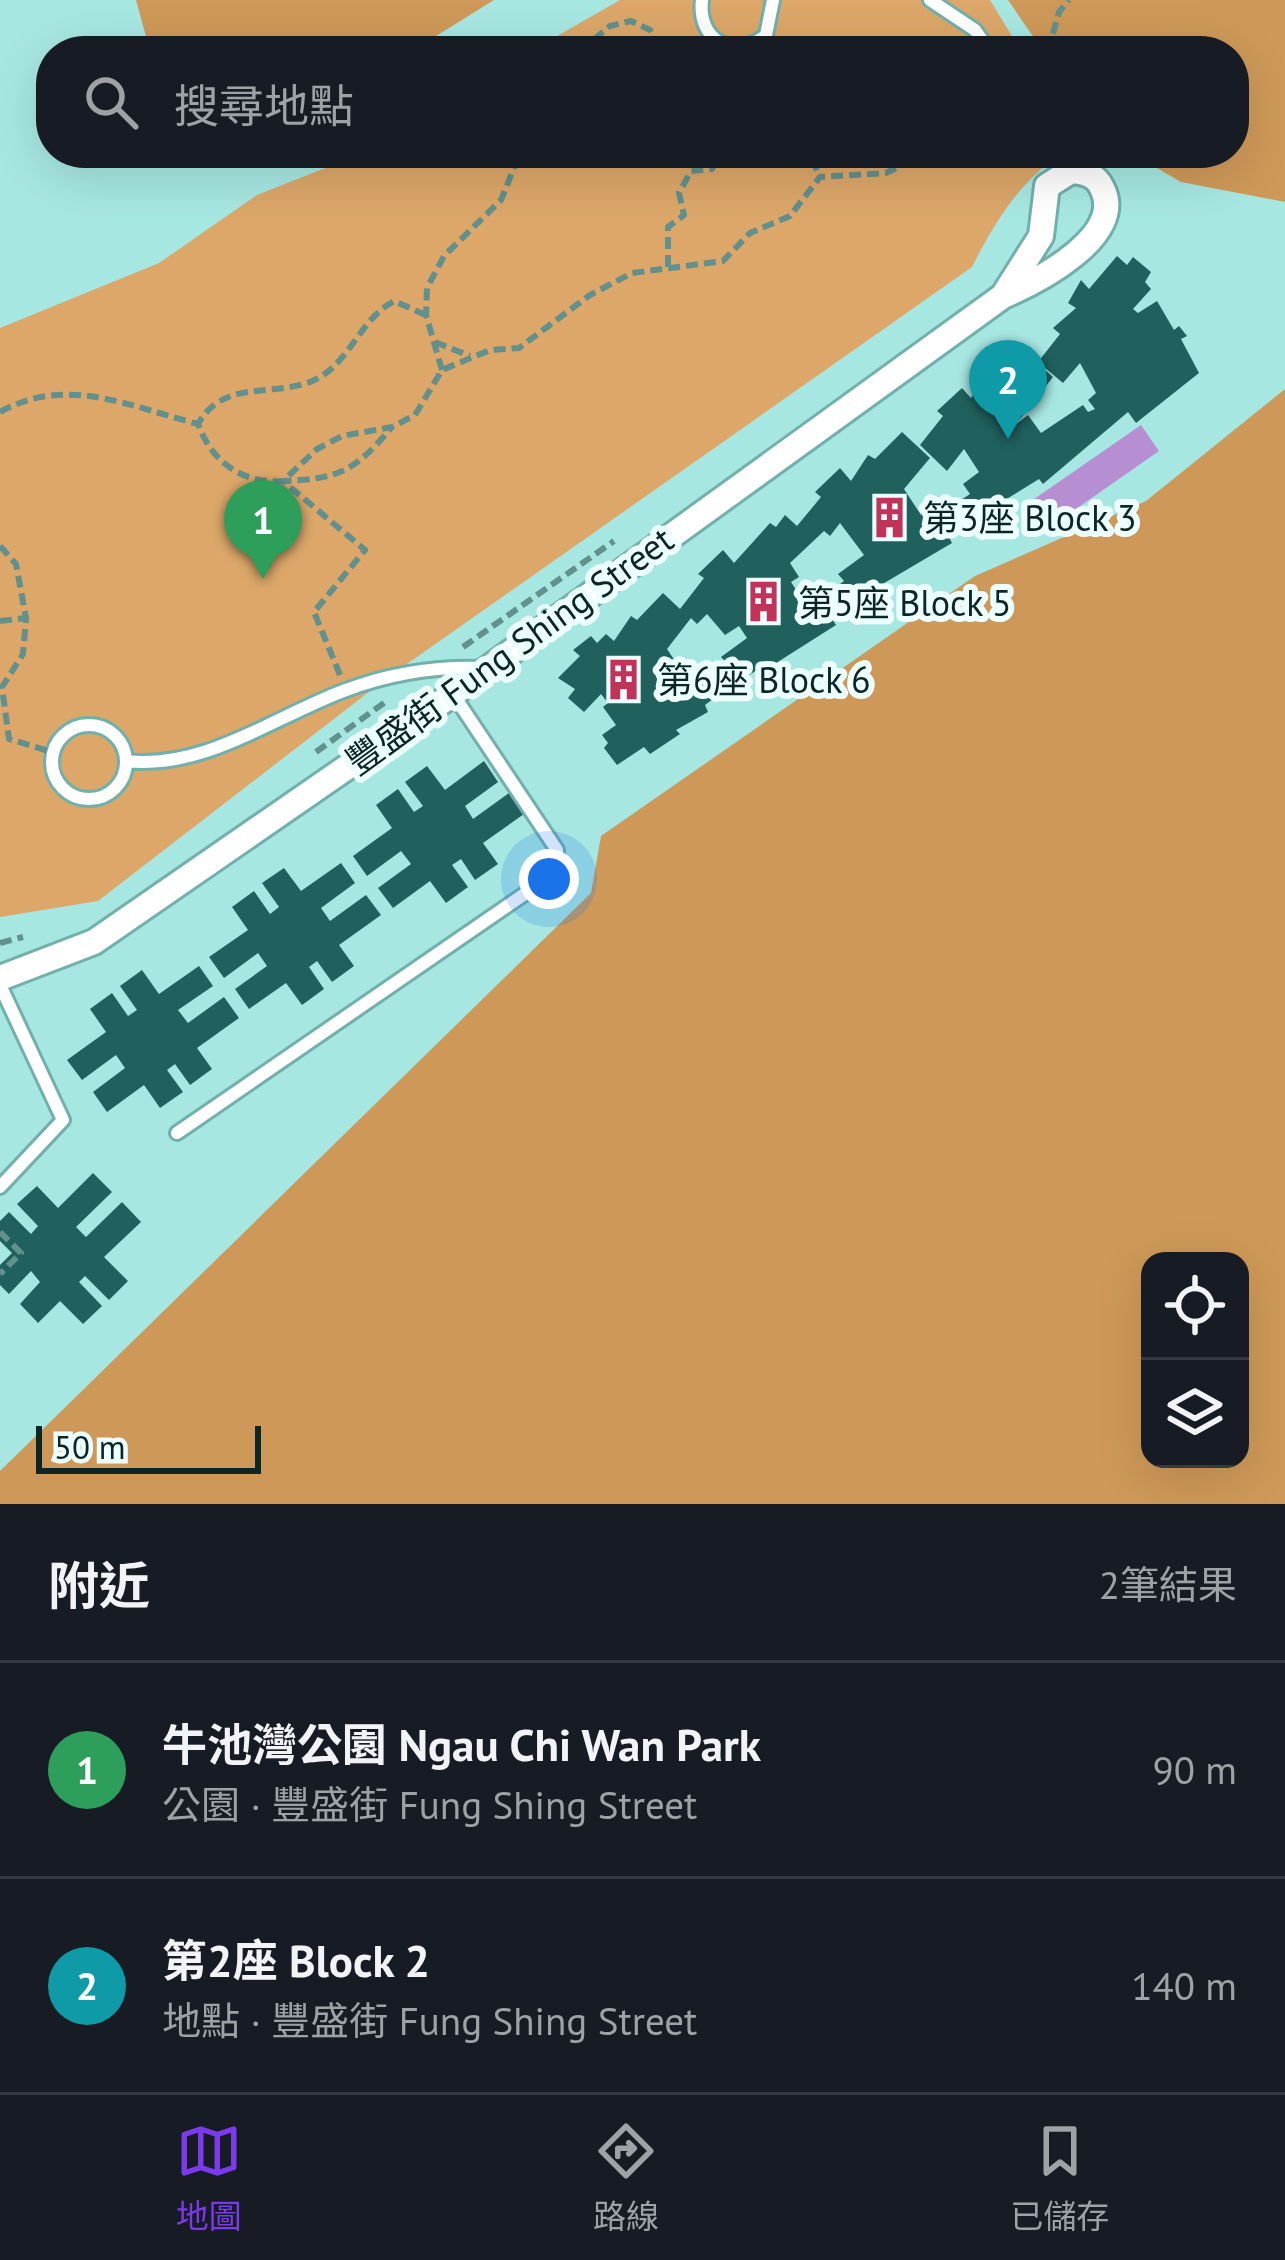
<!DOCTYPE html>
<html lang="zh-TW">
<meta charset="utf-8">
<style>
:root{--surface:#171b24;--page:#20242c;--text:#f1f3f6;--muted:#9ea1a6;--line:#363941;--accent:#7c3aed}
body{margin:0;font-family:"PT Sans","Noto Sans TC",sans-serif;background:var(--page);color:var(--text)}
.controls{position:absolute;right:36px;bottom:36px;display:grid;overflow:hidden;border-radius:24px;box-shadow:0 12px 48px #0002}
.controls button{width:108px;height:108px;display:grid;place-items:center;padding:0;border:0;border-bottom:3px solid var(--line);background:var(--surface);color:var(--text);font:60px sans-serif}
.scale{position:absolute;left:36px;bottom:30px;width:225px;box-sizing:border-box;padding-left:12px;border:6px solid #0b2624;border-top:0;font-size:33px;line-height:42px;white-space:nowrap;color:#0b2624;-webkit-text-stroke:9px #ecfefd;paint-order:stroke}
.you{position:absolute;left:549px;top:879px;width:42px;height:42px;margin:-30px;border:9px solid #fff;border-radius:50%;background:#1a73e8;box-shadow:0 0 0 18px #1a73e833}
.badge{display:grid;place-items:center;width:78px;height:78px;border-radius:50%;background:var(--accent);color:#fff;font-size:39px;font-weight:700}
.pin{position:absolute;translate:-50% -99px;filter:drop-shadow(0 3px 6px #0008)}
.pin::after{content:'';position:absolute;top:63px;width:42px;height:36px;background:inherit;clip-path:polygon(0 0,100% 0,50% 100%)}
.list{margin:0;padding:0;list-style:none}
h2{display:flex;justify-content:space-between;align-items:center;height:156px;margin:0;padding:0 48px;font-size:51px}
h2 small{font-size:39px;font-weight:400;color:var(--muted)}
.list li{display:grid;grid-template-columns:78px 1fr auto;gap:36px;align-items:center;box-sizing:border-box;height:216px;padding:0 48px;border-top:3px solid var(--line)}
.list b{display:block;font-size:45px;white-space:nowrap}
.list p{margin:0;font-size:39px;white-space:nowrap;color:var(--muted)}
.list em{font-size:39px;font-style:normal;color:var(--muted)}
.icon{flex:none;width:66px;height:66px;fill:none;stroke:currentColor;stroke-width:2;stroke-linecap:round;stroke-linejoin:round}
.map{position:relative;flex:none;width:1285px;height:1504px;overflow:hidden}
.search{position:absolute;background:var(--surface);box-shadow:0 12px 48px #0002;left:36px;right:36px;top:36px;height:132px;display:flex;align-items:center;gap:30px;box-sizing:border-box;padding:0 42px;border-radius:48px;color:var(--muted);font-size:45px}
.sheet{height:588px;background:var(--surface)}
nav{display:flex;justify-content:space-around;align-items:center;box-sizing:border-box;height:168px;border-top:3px solid var(--line);background:var(--surface);font-size:33px;color:var(--muted)}
nav a{display:grid;justify-items:center;gap:6px}
nav .on{color:var(--accent)}
.map>svg:first-child{display:block}
.green{fill:#dca769}
.forest{fill:#ce9958;fill-rule:evenodd}
.water{fill:#b68fd3}
.building{fill:#20615d}
.lines{fill:none;stroke-linecap:round;stroke-linejoin:round}
.lane-casing{stroke:#71b0ab;stroke-width:18}
.street-casing{stroke:#71b0ab;stroke-width:30}
.path{stroke:#61908d;stroke-width:6;stroke-dasharray:12 6;stroke-linecap:butt}
.lane{stroke:#fff;stroke-width:12}
.street{stroke:#fff;stroke-width:24}
.labels{text-anchor:middle;dominant-baseline:central;stroke-width:12;stroke-linejoin:round;paint-order:stroke}
.poi-label{font-size:36px;fill:#0b2624;stroke:#ecfefd;text-anchor:start}
.street-label{font-size:36px;fill:#0b2624;stroke:#ecfefd}
</style>
<div class="map">
<svg width="1285" height="1504" viewBox="0 0 1285 1504">
<rect width="100%" height="100%" fill="#a7e7e2"/>
<path class="green" d="M620 0H990L1021 51H531Z
M363 153H1061C1018 184 996 220 972 267L387 678 98 901 0 917V328L159 263 257 195Z"/>
<path class="forest" d="M136 0H494L412 51H150Z
M1008 0H1285V202L1181 182 1131 153H1234V51H1043Z
M1285 389V1504H0V1471L591 893 601 836 975 576 1146 501ZM1240 1261V1459H1150V1261Z"/>
<path class="water" d="M1141 425 1159 451 1043 532 1024 506Z"/>
<path class="building" d="M1117 256 1127 265 1133 257 1151 272 1145 282 1151 289 1133 309 1138 313 1157 301 1174 330 1179 326 1187 336 1181 339 1199 373 1136 423 1128 412 1043 484 1039 479 976 518 966 505 974 519 949 537 952 543 847 605 836 587 844 581 838 574 864 555 840 523 830 536 824 531 790 563 799 577 791 582 802 599 820 587 824 595 834 589 846 606 832 619 836 625 759 674 757 670 730 687 719 669 728 664 721 657 747 638 739 626 725 635 707 614 697 624 691 618 667 649 687 679 698 670 708 676 717 670 729 687 705 705 708 712 676 730 680 734 650 754 644 747 617 765 604 748 608 743 602 735 616 725 603 707 608 703 601 694 584 712 568 698 575 689 558 678 580 656 573 650 591 636 597 643 606 634 614 641 631 616 637 620 663 593 680 609 704 578 698 574 723 550 734 563 770 523 776 527 785 515 797 526 821 497 815 492 840 468 851 481 868 455 875 459 902 432 930 458 904 489 921 515 946 500 950 506 961 500 970 494 963 484 979 472 964 449 947 471 920 445 943 416 937 411 962 388 971 398 988 372 995 376 1007 358 1015 365 1025 352 1053 377 1016 424 1028 415 1041 433 1083 405 1088 412 1095 409 1088 400 1096 393 1080 363 1063 383 1038 362 1060 334 1053 328 1076 308 1068 303 1081 280 1089 289Z
M484 761 498 782 465 806 473 819 509 793 524 814 483 843 498 864 475 880 461 859 452 865 468 887 446 903 430 881 393 908 378 888 411 864 401 851 367 876 353 856 392 828 376 805 398 789 414 812 423 806 405 782 427 766 445 790Z
M341 863 355 883 321 908 330 921 366 895 381 915 339 945 354 966 332 982 317 961 309 967 324 989 302 1005 286 983 249 1009 235 989 267 966 258 953 224 978 209 957 248 930 232 907 254 891 270 914 279 907 262 883 284 868 301 891Z
M199 966 213 986 178 1010 188 1023 224 997 239 1018 197 1048 212 1069 190 1085 175 1064 167 1070 183 1092 160 1108 144 1085 107 1112 93 1092 125 1068 116 1055 82 1080 67 1060 106 1032 90 1009 112 993 128 1016 137 1010 120 986 142 970 159 994Z
M93 1173 112 1192 76 1227 86 1237 122 1202 141 1222 104 1257 128 1281 109 1300 85 1276 79 1282 102 1306 83 1324 60 1301 38 1323 20 1304 40 1282 31 1271 9 1294 0 1285V1265L12 1253 0 1241V1221L9 1212 31 1234 38 1226 17 1204 37 1186 58 1208Z"/>
<g class="lines">
<defs>
<path id="lane" d="M702 0C697 41 735 61 766 35L773 0
M930 0 975 30 990 51
M52 762a37 37 0 1 1 74 0a37 37 0 1 1-74 0Z
M126 761C205 770 275 716 346 690 391 673 436 666 484 668
M0 985 63 1120 0 1187
M177 1133 558 871 557 850 453 694"/>
<path id="street" d="M0 978 94 942 453 694 1003 296C1036 282 1127 236 1102 188 1096 175 1085 172 1071 171L1047 186 1041 236 1003 296"/>
</defs>
<use href="#lane" class="lane-casing"/>
<use href="#street" class="street-casing"/>
<path class="path" d="M580 51 610 26 631 21 650 30 661 51
M1048 51 1059 12 1069 0
M758 153 812 160 820 177
M668 267V227L684 215 679 193 691 171 712 169 722 153
M426 315 394 301C357 321 348 370 307 383 267 396 222 381 198 424 212 462 242 484 283 481L317 449 342 436 392 427 415 415 442 370 490 350 519 348 590 295 632 273 723 261 750 233 790 216 820 177 886 173 910 161 908 153
M435 342 470 356
M442 370 426 315 427 288 444 256 501 200 520 153
M0 412C67 375 128 406 198 424
M0 546 16 564 26 618 23 654 2 687 9 739 52 752
M0 621 26 618
M463 647 614 541
M340 675 314 612 365 550 283 481C339 479 355 471 391 428
M316 752 388 700
M0 943 23 937
M0 1232 21 1253 0 1274"/>
<use href="#lane" class="lane"/>
<use href="#street" class="street"/>
</g>
<defs>
<symbol id="building-bare" viewBox="-9 -9 18 18"><path d="M-4-6H4V6H1V3H-1V6H-4ZM-2.5-4.3h1.7v1.8h-1.7ZM.8-4.3h1.7v1.8H.8ZM-2.5-1h1.7V.8h-1.7ZM.8-1h1.7V.8H.8Z" fill="#c23359" stroke="#ecfefd" stroke-width="2.5" paint-order="stroke"/></symbol>
</defs>
<g fill-rule="evenodd">
<use href="#building-bare" x="860" y="488" width="59" height="59"/>
<use href="#building-bare" x="734" y="572" width="59" height="59"/>
<use href="#building-bare" x="594" y="650" width="59" height="59"/>
</g>
<g class="labels">
<g class="poi-label">
<text x="923" y="517">第3座 Block 3</text>
<text x="798" y="602">第5座 Block 5</text>
<text x="657" y="679">第6座 Block 6</text>
</g>
<g class="street-label">
<text transform="translate(509 650) rotate(-36)">豐盛街 Fung Shing Street</text>
</g>
</g>
</svg>
<div class="controls">
<button><svg class="icon" aria-label="locate" viewBox="0 0 24 24"><circle cx="12" cy="12" r="6"/><path d="M12 2v4M12 18v4M2 12h4M18 12h4"/></svg></button>
<button><svg class="icon" aria-label="layers" viewBox="0 0 24 24"><path d="M12 4l9 5-9 5-9-5zM3 14l9 5 9-5"/></svg></button>
</div>
<div class="scale">50 m</div>
<div class="you"></div>
<div class="pin badge" style="left:263px;top:579px;background:#2e9e5b">1</div>
<div class="pin badge" style="left:1008px;top:439px;background:#0f9aa8">2</div>
<div class="search"><svg class="icon" aria-label="search" viewBox="0 0 24 24"><circle cx="10" cy="10" r="6"/><path d="M15 15l6 6"/></svg>搜尋地點</div>
</div>
<section class="sheet">
<h2>附近<small>2筆結果</small></h2>
<ul class="list">
<li><span class="badge" style="background:#2e9e5b">1</span><div><b>牛池灣公園 Ngau Chi Wan Park</b><p>公園 · 豐盛街 Fung Shing Street</p></div><em>90 m</em></li>
<li><span class="badge" style="background:#0f9aa8">2</span><div><b>第2座 Block 2</b><p>地點 · 豐盛街 Fung Shing Street</p></div><em>140 m</em></li>
</ul>
</section>
<nav>
<a class="on"><svg class="icon" aria-label="map" viewBox="0 0 24 24"><path d="M3 6l6-2 6 2 6-2v14l-6 2-6-2-6 2zM9 4v14M15 6v14"/></svg>地圖</a>
<a><svg class="icon" aria-label="directions" viewBox="0 0 24 24"><path d="M12 3l9 9-9 9-9-9zM9 14v-3h6M13 9l2 2-2 2"/></svg>路線</a>
<a><svg class="icon" aria-label="saved" viewBox="0 0 24 24"><path d="M7 4h10v16l-5-4-5 4z"/></svg>已儲存</a>
</nav>
